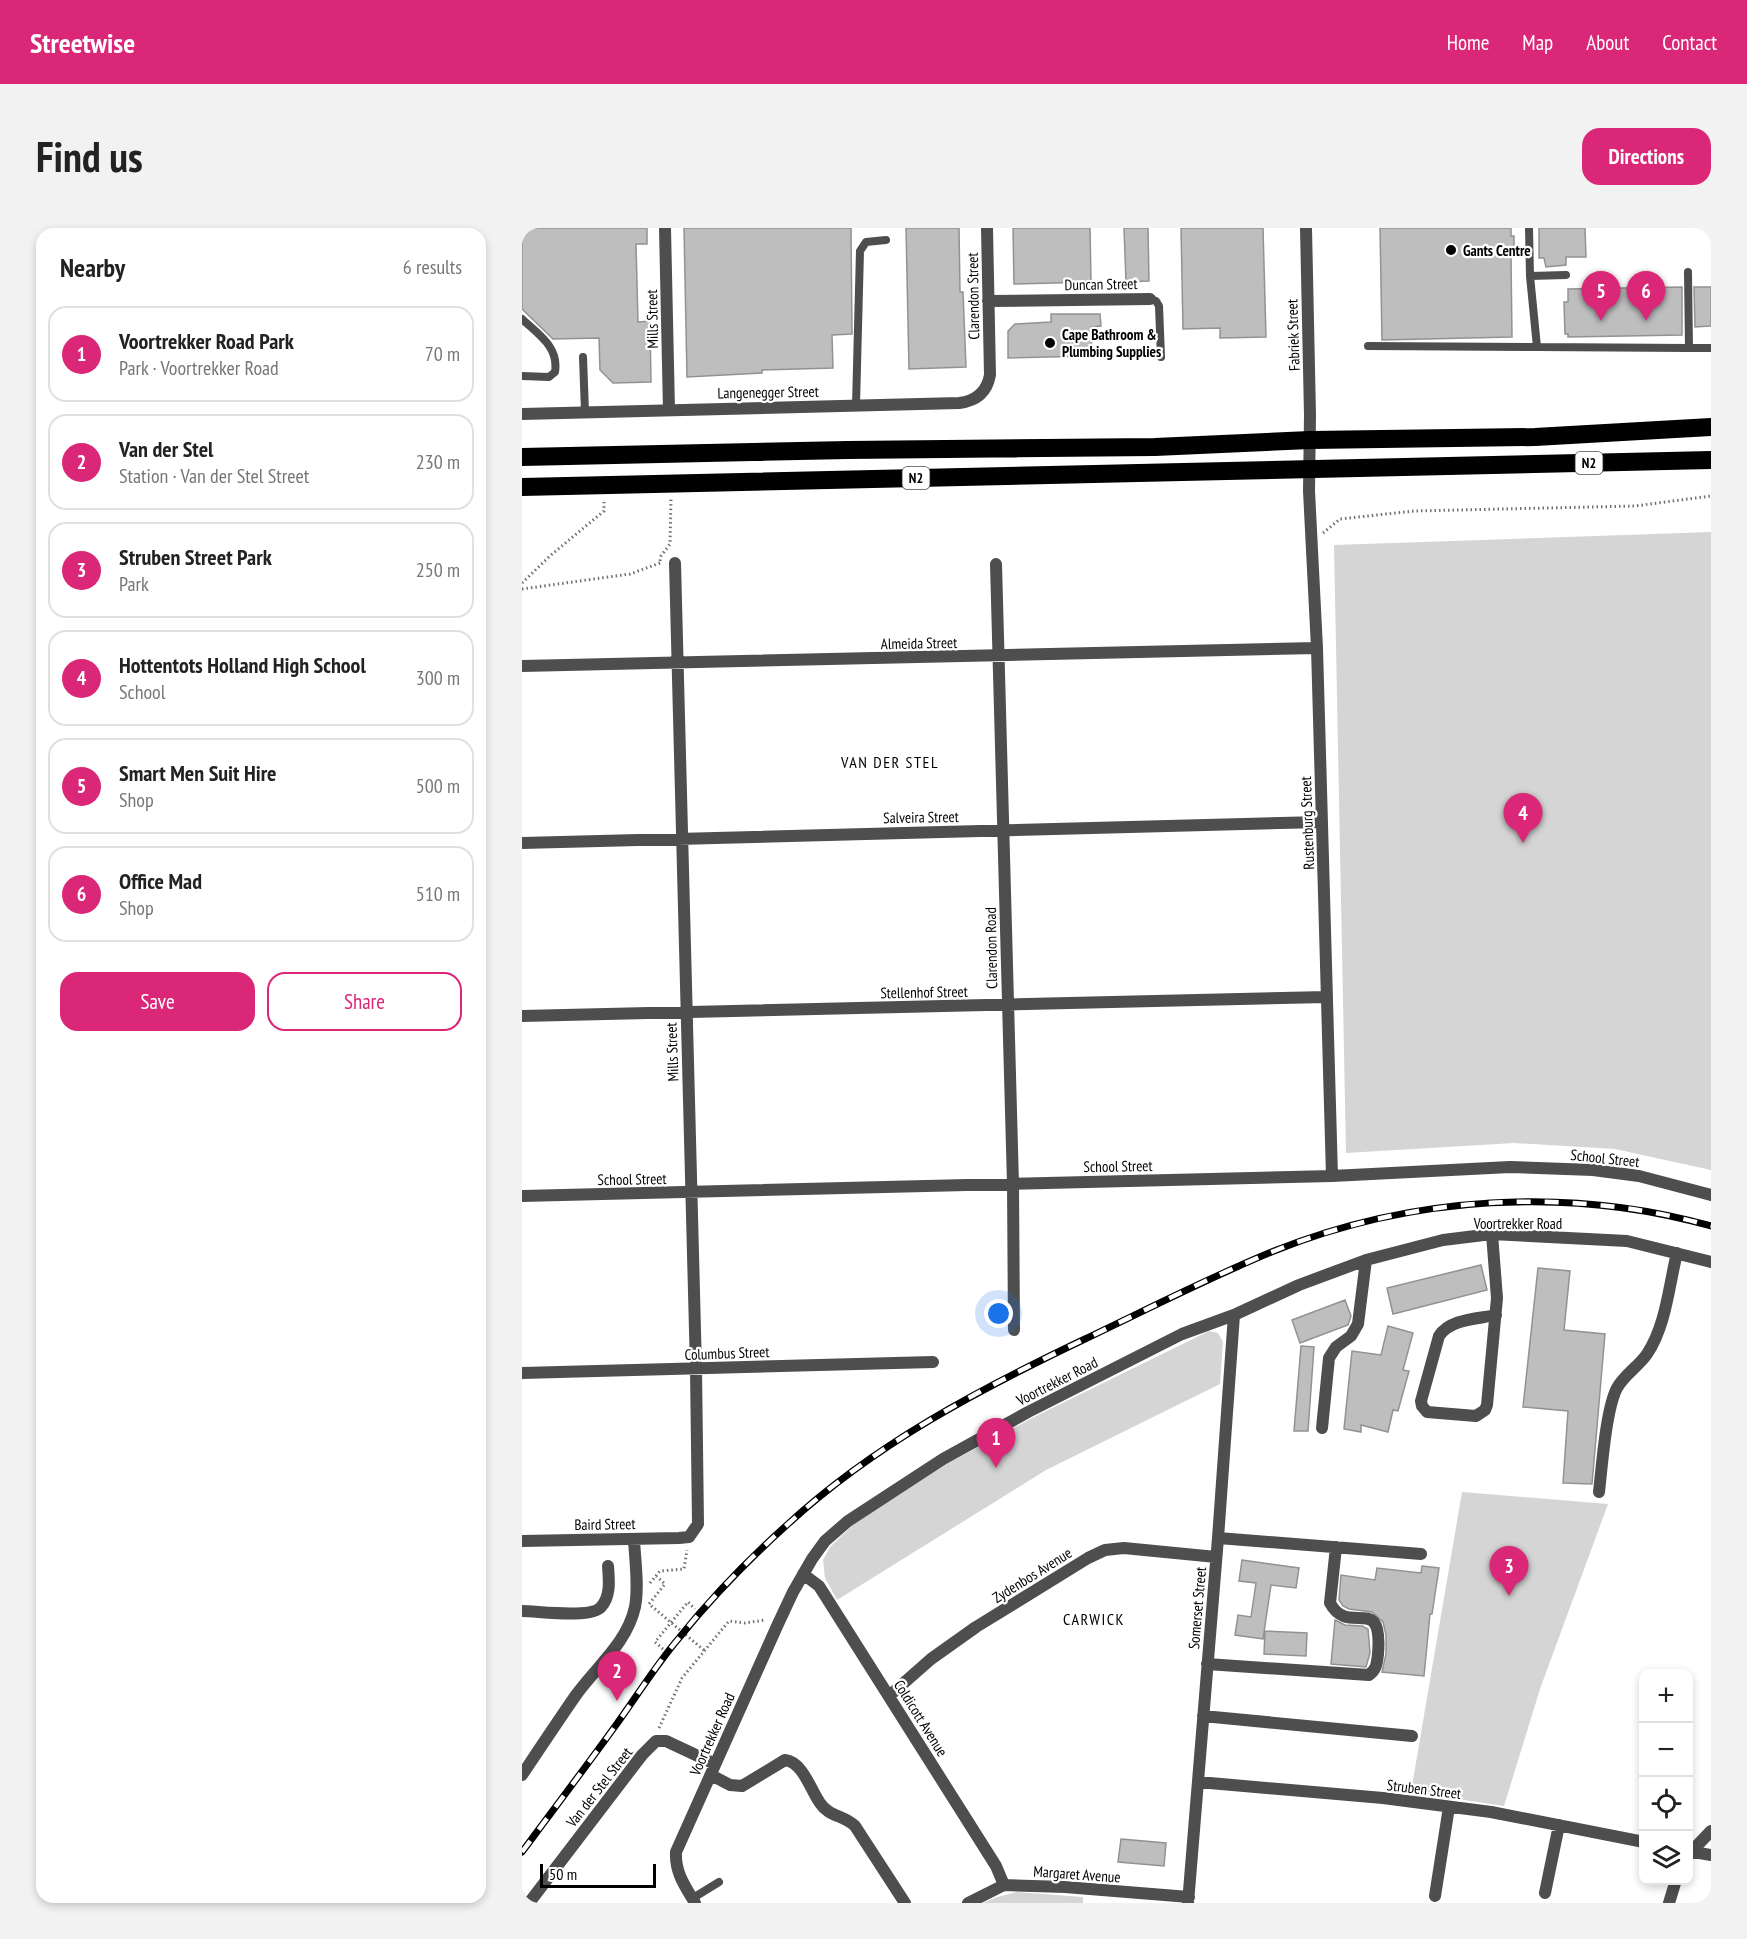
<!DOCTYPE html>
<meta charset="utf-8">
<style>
:root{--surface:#fff;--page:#f2f2f2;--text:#222;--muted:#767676;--line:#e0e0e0;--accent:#db2777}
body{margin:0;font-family:"PT Sans Narrow",sans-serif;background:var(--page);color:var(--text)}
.controls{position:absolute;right:18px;bottom:18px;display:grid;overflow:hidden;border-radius:12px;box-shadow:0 3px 9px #0003}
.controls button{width:54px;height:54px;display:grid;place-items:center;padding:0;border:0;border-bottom:2px solid var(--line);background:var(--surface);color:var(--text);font:30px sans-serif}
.scale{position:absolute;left:18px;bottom:15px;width:116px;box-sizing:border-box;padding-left:6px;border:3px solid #000;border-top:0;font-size:16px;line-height:21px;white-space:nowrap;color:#000;-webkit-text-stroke:4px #fff;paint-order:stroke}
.you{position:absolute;left:477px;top:1086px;width:21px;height:21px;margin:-15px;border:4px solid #fff;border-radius:50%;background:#1a73e8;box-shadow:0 0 0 9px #1a73e833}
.badge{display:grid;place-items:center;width:39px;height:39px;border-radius:50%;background:var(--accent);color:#fff;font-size:20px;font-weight:700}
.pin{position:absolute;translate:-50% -50px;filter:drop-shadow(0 2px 3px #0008)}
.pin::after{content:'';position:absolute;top:32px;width:21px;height:18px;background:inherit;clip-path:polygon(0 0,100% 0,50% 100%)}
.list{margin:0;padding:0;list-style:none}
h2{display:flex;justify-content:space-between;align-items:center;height:78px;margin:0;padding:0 24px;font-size:26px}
h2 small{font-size:20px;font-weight:400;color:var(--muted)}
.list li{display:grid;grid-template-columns:39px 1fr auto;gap:18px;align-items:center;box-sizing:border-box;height:96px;margin:0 12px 12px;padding:0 12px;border:2px solid var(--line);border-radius:18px}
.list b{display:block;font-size:22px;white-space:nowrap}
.list p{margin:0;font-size:20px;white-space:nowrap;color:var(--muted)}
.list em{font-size:20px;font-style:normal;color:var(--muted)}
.actions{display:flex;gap:12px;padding:18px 24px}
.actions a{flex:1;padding:14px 0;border:2px solid var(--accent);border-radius:18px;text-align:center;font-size:21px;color:var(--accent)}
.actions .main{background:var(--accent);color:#fff}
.icon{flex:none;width:33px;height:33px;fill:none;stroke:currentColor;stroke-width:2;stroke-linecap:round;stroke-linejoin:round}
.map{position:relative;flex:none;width:1189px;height:1675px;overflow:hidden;border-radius:18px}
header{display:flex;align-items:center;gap:36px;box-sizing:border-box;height:84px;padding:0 30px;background:var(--accent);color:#fff}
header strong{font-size:28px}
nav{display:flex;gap:33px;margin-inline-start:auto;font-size:21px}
.intro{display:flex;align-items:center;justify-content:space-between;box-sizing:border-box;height:144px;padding:0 36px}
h1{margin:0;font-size:42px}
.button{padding:15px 27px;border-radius:18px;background:var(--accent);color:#fff;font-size:21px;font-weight:700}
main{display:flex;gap:36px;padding:0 36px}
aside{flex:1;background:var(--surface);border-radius:18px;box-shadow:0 3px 9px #0003}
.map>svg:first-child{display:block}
.green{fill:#d5d5d5}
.building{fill:#bebebe;stroke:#929292;stroke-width:1.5}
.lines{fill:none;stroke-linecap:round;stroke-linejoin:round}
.path{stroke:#707070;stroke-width:3;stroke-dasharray:1.5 3;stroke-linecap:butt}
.lane{stroke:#4e4e4e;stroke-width:8}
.street{stroke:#4e4e4e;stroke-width:12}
.highway{stroke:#000;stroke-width:18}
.rail-casing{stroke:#000;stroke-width:7}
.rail{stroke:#fff;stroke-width:4.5;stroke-dasharray:14;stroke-linecap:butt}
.poi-dot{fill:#000;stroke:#fff;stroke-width:2}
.labels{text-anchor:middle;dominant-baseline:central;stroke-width:4.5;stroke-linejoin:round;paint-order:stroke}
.shield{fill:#fff;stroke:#4c4c4c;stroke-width:1.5}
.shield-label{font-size:14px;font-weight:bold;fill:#000}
.poi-label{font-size:15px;font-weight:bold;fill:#000;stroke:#fff;text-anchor:start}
.street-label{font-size:15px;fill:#000;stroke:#fff}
.neighbourhood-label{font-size:16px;letter-spacing:1.5px;fill:#000;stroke:#fff}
</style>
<header>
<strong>Streetwise</strong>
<nav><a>Home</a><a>Map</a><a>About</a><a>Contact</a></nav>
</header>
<div class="intro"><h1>Find us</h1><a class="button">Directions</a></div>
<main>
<aside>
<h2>Nearby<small>6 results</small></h2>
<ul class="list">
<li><span class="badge">1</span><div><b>Voortrekker Road Park</b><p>Park · Voortrekker Road</p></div><em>70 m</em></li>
<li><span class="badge">2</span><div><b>Van der Stel</b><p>Station · Van der Stel Street</p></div><em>230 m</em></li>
<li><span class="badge">3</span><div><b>Struben Street Park</b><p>Park</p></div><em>250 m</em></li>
<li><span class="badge">4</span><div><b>Hottentots Holland High School</b><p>School</p></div><em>300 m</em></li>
<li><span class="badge">5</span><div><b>Smart Men Suit Hire</b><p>Shop</p></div><em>500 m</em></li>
<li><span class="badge">6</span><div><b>Office Mad</b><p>Shop</p></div><em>510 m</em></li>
</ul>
<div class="actions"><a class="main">Save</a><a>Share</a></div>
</aside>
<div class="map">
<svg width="1189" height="1675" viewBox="0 0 1189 1675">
<rect width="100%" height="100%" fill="#fff"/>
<path class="green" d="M1189 304V942L1093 921 992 915 824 925 812 317Z
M687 1103 696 1105 701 1114 698 1156 524 1242 315 1372 303 1350 301 1332 308 1319 333 1295 423 1237 516 1187Z
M940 1264 1086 1276 1018 1461 982 1578 889 1564Z
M495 1664 561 1669V1675H461L475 1669Z"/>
<path class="building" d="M0 0H125V16H114L116 94 128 93 129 154 91 155 78 142 77 110 31 111 0 81Z
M162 0H329L330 106 310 107 311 140 240 142V145L165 149Z
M384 0H437L438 64H441L444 139 387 141Z
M491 0H568L569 54 492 56Z
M602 0H626L627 53 604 54Z
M659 0H741L744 109 698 110V100L661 101Z
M858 0H989V8H992V29H989L990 109 860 112Z
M1017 0H1063L1064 29H1044V37L1024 39 1022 30H1017Z
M1160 59V107L1046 109V106H1043L1042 74H1046V61Z
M1172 59H1189V98L1173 99Z
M529 86H578L579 98 569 99 570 128 486 130V103L493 96 529 94Z
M959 1037 965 1062 871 1086 865 1060Z
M1016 1040 1048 1043 1042 1102 1083 1106 1070 1256 1041 1255 1046 1183 1001 1179Z
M823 1072 829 1088 826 1097 778 1115 770 1092Z
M866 1098 891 1105 881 1142 887 1143 876 1183 871 1182 866 1204 839 1197V1204L822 1201 830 1123 859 1127Z
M779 1118 792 1119 786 1203H772Z
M720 1332 777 1340 774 1360 749 1357 741 1411 713 1407 716 1387 729 1389 734 1355 717 1353Z
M900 1338 917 1340 910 1386H908L902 1448 860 1444 864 1426V1407L861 1394 850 1384 827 1381 821 1378 817 1372 819 1347 853 1352 855 1340 899 1345Z
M813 1392 823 1397 840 1398 846 1401 848 1425 844 1439 809 1436Z
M743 1403 785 1405 784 1428 742 1426Z
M599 1611 644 1615 642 1638 596 1634Z"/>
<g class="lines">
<path class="path" d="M801 305 818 291 892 283 1113 278 1189 268
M138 333 139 328 148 316 149 270
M0 355 29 327 82 283V274
M0 361 108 346 138 335
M134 1348 143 1356 127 1376 183 1423
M128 1355 138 1343 162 1341 165 1322
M141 1421 133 1414 166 1374 173 1381
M137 1500 160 1450 207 1393 223 1395 243 1392"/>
<path class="lane" d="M1007 0 1008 48 1015 119 1167 120
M1166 44 1167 120H1189
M1008 48 1044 47
M628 71 634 73 637 78 639 129
M0 91C17 107 37 119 33 144L27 149 0 148
M846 118 1015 119
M61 129 63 184
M334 177 338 23 344 14 364 12
M171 1670 197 1654"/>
<path class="street" d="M143 0 147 182
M784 0 788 187 787 263 795 420 810 948
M466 73 628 71
M0 186 437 175C454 173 465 164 468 147L465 0
M474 336 491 956 492 1102
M0 438 795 420
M0 615 799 594
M0 788 805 769
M0 968 810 948 988 939 1071 942 1117 948 1189 967
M970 1006 975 1070 965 1177 963 1182 954 1188 905 1184 900 1178 899 1173 917 1108C928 1091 955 1091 974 1087
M0 1145 411 1134
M800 1200 807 1130 814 1119 829 1108 836 1096 844 1032
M1077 1264C1080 1238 1084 1181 1095 1160 1102 1147 1117 1138 1125 1126 1144 1098 1147 1057 1155 1025
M696 1310 899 1326
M0 1313 157 1310 167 1309 176 1296 174 1141 153 335
M281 1346 297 1358 304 1369 474 1638 482 1657
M0 1383C16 1383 69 1391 79 1379 89 1368 87 1352 86 1338
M685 1436 847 1447C855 1441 855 1434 856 1426 861 1363 827 1410 808 1375L814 1319
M367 1468 409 1431 454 1399 566 1330 583 1322 602 1320 694 1329
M681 1488 890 1508
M0 1547C18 1520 36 1493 54 1467 75 1438 105 1415 113 1379 117 1358 113 1333 112 1311
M189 1547 208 1557 220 1558 263 1532C281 1534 289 1563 298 1575 307 1589 322 1587 333 1598L383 1675
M676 1554 861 1570 969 1584 1122 1614
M1166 1623 1189 1627
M1166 1627 1189 1603
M1023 1665 1037 1597
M913 1668 927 1579
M7 1675 120 1527 134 1513H144L193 1536
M173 1675C163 1658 153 1645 154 1624L256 1396 271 1364 290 1331 303 1313 326 1293 421 1231 506 1184 660 1106 712 1087 777 1057 844 1032 921 1012 970 1006 1105 1013 1189 1034
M446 1675 482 1657 543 1659 667 1669
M666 1675 696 1310 712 1087
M1147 1675 1154 1652"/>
<path class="highway" d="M0 229 326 222 633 219 788 212 1013 209 1189 199
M0 259 1189 232"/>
<defs>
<path id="rail" d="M0 1624C31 1582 63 1540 94 1497 115 1468 134 1437 157 1410 190 1369 227 1331 266 1296 353 1216 458 1161 563 1111 626 1081 688 1049 752 1023 889 968 1047 958 1189 998"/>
</defs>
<use href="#rail" class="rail-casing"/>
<use href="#rail" class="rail"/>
</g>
<g class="poi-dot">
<circle cx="929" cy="22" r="6"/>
<circle cx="528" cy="115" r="6"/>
</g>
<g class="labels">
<g class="shield">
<rect x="1053.5" y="224" width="27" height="22" rx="4.5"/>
<rect x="380.5" y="239" width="27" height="22" rx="4.5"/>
</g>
<g class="shield-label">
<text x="1067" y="235">N2</text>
<text x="394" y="250">N2</text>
</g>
<g class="poi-label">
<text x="941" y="22">Gants Centre</text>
<text x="540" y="106">Cape Bathroom &amp;<tspan x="540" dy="17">Plumbing Supplies</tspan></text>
</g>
<g class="street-label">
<text transform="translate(579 56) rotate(-1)">Duncan Street</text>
<text transform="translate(451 68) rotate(-91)">Clarendon Street</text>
<text transform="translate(130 91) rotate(-91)">Mills Street</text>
<text transform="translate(771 107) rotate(-92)">Fabriek Street</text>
<text transform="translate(246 164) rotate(-1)">Langenegger Street</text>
<text transform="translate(397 415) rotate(-1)">Almeida Street</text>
<text transform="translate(399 589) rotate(-1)">Salveira Street</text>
<text transform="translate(785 595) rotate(-92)">Rustenburg Street</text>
<text transform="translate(469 720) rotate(-91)">Clarendon Road</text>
<text transform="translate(402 764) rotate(-1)">Stellenhof Street</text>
<text transform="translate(150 824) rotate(-92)">Mills Street</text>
<text transform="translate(1083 930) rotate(6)">School Street</text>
<text transform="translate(596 938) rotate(-1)">School Street</text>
<text transform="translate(110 951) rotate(-1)">School Street</text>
<text x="996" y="995">Voortrekker Road</text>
<text transform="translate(205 1125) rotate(-2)">Columbus Street</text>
<text transform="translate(535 1153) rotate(-27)">Voortrekker Road</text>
<text transform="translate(83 1296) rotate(-1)">Baird Street</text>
<text transform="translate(510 1347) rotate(-32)">Zydenbos Avenue</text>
<text transform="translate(675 1380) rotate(-85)">Somerset Street</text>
<text transform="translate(399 1490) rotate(58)">Coldicott Avenue</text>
<text transform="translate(190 1506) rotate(-66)">Voortrekker Road</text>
<text transform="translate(77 1559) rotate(-52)">Van der Stel Street</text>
<text transform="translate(902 1561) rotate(7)">Struben Street</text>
<text transform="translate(555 1646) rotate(4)">Margaret Avenue</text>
</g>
<g class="neighbourhood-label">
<text x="368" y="534">VAN DER STEL</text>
<text x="572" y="1391">CARWICK</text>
</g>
</g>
</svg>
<div class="controls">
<button>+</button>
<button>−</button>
<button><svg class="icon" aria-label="locate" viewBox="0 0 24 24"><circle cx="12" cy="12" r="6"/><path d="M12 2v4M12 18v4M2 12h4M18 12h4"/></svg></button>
<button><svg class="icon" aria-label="layers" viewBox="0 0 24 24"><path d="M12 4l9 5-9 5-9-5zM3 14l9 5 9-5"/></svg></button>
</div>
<div class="scale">50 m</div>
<div class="you"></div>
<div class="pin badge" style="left:474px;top:1240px">1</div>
<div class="pin badge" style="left:95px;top:1473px">2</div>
<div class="pin badge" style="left:987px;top:1368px">3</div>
<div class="pin badge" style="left:1001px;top:615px">4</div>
<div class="pin badge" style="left:1079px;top:93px">5</div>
<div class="pin badge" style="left:1124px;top:93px">6</div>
</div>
</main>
